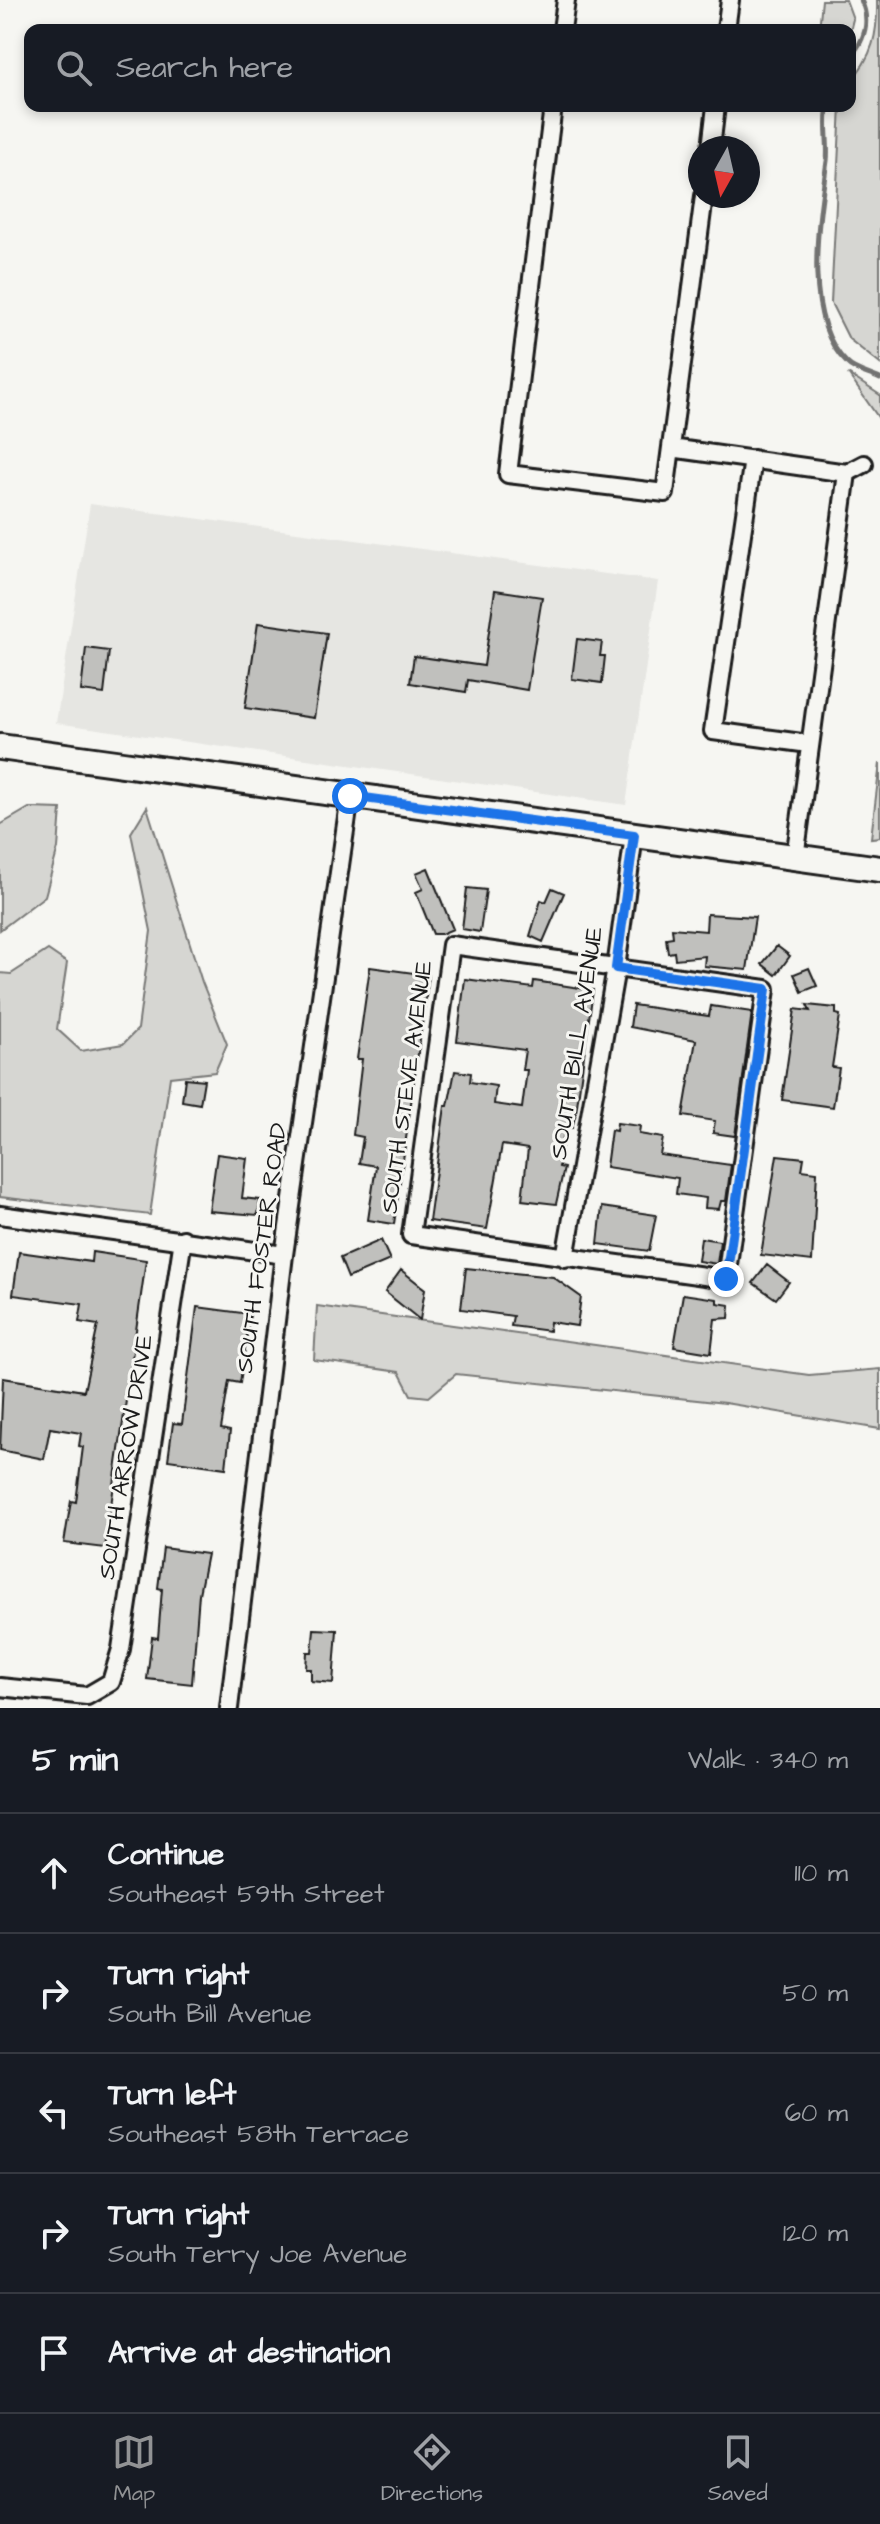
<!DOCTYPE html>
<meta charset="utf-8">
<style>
:root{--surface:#171b24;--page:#242831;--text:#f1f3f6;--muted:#9ea1a6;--line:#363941;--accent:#919294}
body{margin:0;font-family:"Architects Daughter",sans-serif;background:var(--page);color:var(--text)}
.compass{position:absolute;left:688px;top:136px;width:72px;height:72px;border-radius:50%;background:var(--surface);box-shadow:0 4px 12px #0003;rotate:188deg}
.stop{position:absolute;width:24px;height:24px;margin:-18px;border:6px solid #1a73e8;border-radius:50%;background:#fff}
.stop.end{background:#1a73e8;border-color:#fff;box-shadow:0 2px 8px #0008}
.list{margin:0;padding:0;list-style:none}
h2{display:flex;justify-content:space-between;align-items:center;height:104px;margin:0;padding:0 32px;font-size:34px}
h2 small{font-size:26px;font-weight:400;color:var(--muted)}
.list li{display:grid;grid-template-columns:52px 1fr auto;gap:24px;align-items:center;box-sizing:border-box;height:120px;padding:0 32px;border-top:2px solid var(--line)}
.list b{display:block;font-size:30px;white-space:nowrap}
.list p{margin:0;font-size:26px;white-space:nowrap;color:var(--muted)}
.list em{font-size:26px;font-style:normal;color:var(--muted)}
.icon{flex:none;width:44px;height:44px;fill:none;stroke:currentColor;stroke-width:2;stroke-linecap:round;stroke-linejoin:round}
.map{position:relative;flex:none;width:880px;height:1708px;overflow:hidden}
.search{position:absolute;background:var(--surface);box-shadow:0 4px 12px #0003;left:24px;right:24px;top:24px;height:88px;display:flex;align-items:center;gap:20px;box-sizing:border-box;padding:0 28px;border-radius:16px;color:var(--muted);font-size:30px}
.sheet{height:704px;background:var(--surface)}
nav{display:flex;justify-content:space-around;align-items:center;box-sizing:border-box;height:112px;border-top:2px solid var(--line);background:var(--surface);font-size:22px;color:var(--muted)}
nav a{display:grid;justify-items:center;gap:4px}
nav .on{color:var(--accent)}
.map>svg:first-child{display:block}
.built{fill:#e6e6e2}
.green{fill:#d6d6d2;stroke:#797977;stroke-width:2}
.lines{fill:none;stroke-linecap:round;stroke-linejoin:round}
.stream{stroke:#727271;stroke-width:5}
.building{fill:#c0c0bd;stroke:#1c1c1c;stroke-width:2}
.minor-casing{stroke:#1c1c1c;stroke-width:22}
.secondary-casing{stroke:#1c1c1c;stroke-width:30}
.minor{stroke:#f6f6f2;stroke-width:16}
.secondary{stroke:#f6f6f2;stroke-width:24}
.route{stroke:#1a73e8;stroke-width:10}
.labels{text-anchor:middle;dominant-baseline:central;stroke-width:6;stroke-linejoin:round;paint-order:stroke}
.street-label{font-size:24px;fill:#1c1c1c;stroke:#f6f6f2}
</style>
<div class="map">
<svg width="880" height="1708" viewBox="0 0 880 1708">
<rect width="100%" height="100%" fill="#f6f6f2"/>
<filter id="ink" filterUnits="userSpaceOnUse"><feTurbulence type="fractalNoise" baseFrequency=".0125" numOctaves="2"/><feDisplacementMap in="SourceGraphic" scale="16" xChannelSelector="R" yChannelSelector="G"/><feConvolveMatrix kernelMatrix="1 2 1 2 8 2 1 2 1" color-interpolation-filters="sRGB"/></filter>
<g filter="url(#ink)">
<path class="built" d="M90 504 658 581 626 805 56 723Z"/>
<path class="green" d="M822 0H846L853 19 850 31 819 30Z
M877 0H880V364L849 339 831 303 841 106H850V82C873 56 878 34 877 0Z
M848 374 880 395V420Z
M880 763V837L871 838Z
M147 807 202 982 227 1044 215 1072 170 1077 150 1215 0 1197V973L11 974 48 950 67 963 57 1029 81 1051 123 1044 138 1029 151 931 131 833Z
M29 808 61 809 58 848 45 896 0 930V825Z
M317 1306 809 1375 880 1369V1429L725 1403 456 1374 429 1397 411 1395 399 1372 314 1360Z"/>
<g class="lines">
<path class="stream" d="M850 57C865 40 871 22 861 0
M828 106C824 124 829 143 827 161 819 217 801 319 847 363 854 371 870 374 880 379"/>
</g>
<path class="building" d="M495 590 542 597 527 690 468 680 466 692 410 683 414 656 484 666Z
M258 623 327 633 314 718 245 708Z
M577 639 602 642 600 656H605L602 683 572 679Z
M86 648 109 651 104 694 81 691Z
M428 868 453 929 441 934H433L416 892 423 889 416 873Z
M467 888 486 890 480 932 462 929Z
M552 888 564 893 543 942 530 936 541 900 546 902Z
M707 914 755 917 747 970 704 966 705 956 675 959 674 952 668 953 666 938 673 937 672 928 706 931Z
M777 946 790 956 776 975 762 964Z
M370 967 429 975 394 1224 368 1220 376 1166 359 1163 363 1137 353 1135 362 1059H357Z
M809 968 817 986 802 992 794 974Z
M465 979 533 988 534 981 593 990 576 1113 572 1128 565 1127 559 1167 564 1168 556 1204 522 1200 528 1149 502 1145 487 1229 429 1221 445 1106H448L455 1071 471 1073 470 1082 496 1086 494 1104 522 1108 527 1070H522L525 1050 457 1041Z
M633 1005 709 1016 711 1006 752 1012 735 1136 713 1133 715 1121 683 1116 696 1040 630 1027Z
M807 1005 836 1008V1014L840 1015 832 1067 839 1068 833 1107 782 1100 795 1009 810 1011Z
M185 1078 204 1080 200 1104 182 1101Z
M617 1123 640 1126 639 1134 663 1138 660 1155 731 1165 726 1201H721L719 1209 705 1208 706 1198 676 1194 678 1178 606 1167 611 1130 616 1131Z
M217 1154 247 1158 242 1198 260 1200 258 1215 209 1211Z
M777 1155 804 1158 802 1170 817 1172 812 1261 761 1255Z
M602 1207 656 1215 649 1251 598 1244Z
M701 1238 720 1241 717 1264 698 1261Z
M381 1240 390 1260 348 1278 340 1258Z
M19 1252 91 1262 92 1252 146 1260 105 1548 64 1543 71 1501 76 1502 83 1447 79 1446 81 1433 50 1428 44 1459 0 1450 3 1378 84 1391 98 1325 79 1322 82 1304 13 1295Z
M767 1265 789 1282 776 1299 753 1283Z
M466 1268 553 1277 581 1297 577 1326 550 1322 549 1331 511 1326 513 1316 461 1309Z
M401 1270 425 1289 420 1320 385 1292Z
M683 1294 717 1299V1303L730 1305 729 1318 715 1319 711 1353 674 1347Z
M197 1307 250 1314 240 1383 229 1381 221 1429 230 1431 226 1468 168 1460 173 1423 182 1424Z
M163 1548 207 1554 199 1594 192 1684 147 1679 152 1637 158 1638 162 1589 158 1588Z
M314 1629 337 1630 333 1683 311 1681V1669H306L307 1652H312Z"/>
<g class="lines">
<defs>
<path id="minor" d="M562 30 566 0
M726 30 730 0
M553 106 508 474 665 493 704 196
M711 148 716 106
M671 448 847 473
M753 459 713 731 809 744
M795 858 847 473 864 464
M451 945 766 989 726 1279 411 1235Z
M0 1215 284 1255
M565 1258 616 968 634 835
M0 1687 87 1696 111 1682 121 1649 183 1239
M229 1708 284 1255 350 796"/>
<path id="secondary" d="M0 747 880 869"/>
</defs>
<use href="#minor" class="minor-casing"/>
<use href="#secondary" class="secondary-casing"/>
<use href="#minor" class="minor"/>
<use href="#secondary" class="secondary"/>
</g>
</g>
<g class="lines" filter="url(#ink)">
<path class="route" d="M350 796 634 835 616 968 766 989 726 1279"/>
</g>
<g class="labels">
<g class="street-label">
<text transform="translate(577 1043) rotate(-81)">SOUTH BILL AVENUE</text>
<text transform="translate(407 1087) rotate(-82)">SOUTH STEVE AVENUE</text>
<text transform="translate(262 1248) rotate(-82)">SOUTH FOSTER ROAD</text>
<text transform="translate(126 1457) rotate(-81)">SOUTH ARROW DRIVE</text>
</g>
</g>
</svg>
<svg class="compass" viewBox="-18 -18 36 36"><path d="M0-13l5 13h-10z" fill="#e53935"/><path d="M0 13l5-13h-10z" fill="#9ea1a6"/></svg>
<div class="stop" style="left:350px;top:796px"></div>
<div class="stop end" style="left:726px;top:1279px"></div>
<div class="search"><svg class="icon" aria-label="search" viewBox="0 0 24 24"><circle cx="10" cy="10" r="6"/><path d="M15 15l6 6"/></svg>Search here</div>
</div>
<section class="sheet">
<h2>5 min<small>Walk · 340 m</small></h2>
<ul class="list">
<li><svg class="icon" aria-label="ahead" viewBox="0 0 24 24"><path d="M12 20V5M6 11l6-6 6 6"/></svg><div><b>Continue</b><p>Southeast 59th Street</p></div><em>110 m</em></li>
<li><svg class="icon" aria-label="right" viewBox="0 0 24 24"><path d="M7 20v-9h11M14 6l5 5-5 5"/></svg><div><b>Turn right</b><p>South Bill Avenue</p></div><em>50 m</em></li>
<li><svg class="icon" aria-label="left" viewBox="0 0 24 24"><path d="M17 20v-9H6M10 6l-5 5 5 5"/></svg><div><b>Turn left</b><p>Southeast 58th Terrace</p></div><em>60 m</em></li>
<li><svg class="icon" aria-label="right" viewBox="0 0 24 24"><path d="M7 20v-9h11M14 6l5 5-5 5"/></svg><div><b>Turn right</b><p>South Terry Joe Avenue</p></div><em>120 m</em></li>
<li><svg class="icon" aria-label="arrive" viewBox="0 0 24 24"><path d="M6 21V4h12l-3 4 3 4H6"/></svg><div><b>Arrive at destination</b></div></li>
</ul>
</section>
<nav>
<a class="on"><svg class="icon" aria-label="map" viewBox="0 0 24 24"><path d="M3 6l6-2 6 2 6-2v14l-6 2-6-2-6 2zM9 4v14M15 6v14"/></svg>Map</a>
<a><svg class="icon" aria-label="directions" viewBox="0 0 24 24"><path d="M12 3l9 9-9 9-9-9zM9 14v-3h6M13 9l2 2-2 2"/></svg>Directions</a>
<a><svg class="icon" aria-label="saved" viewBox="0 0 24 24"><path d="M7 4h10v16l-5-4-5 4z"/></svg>Saved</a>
</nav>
